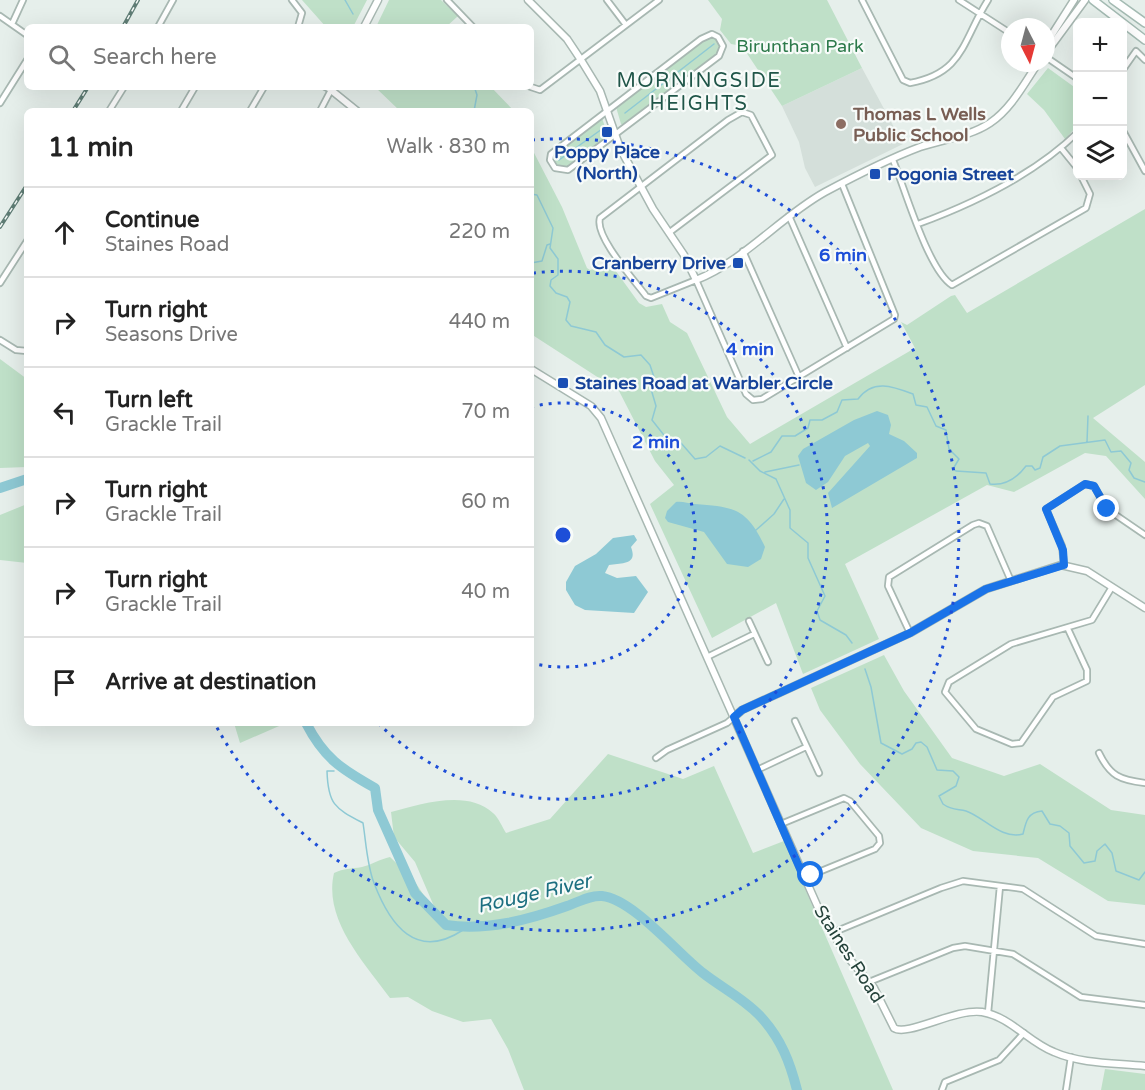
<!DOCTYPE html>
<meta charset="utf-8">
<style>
:root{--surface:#fff;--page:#f6f6f6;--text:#222;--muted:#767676;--line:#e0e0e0}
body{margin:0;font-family:"Varela Round",sans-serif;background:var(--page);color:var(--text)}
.controls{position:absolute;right:18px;top:18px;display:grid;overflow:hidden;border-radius:9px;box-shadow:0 6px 24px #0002}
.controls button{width:54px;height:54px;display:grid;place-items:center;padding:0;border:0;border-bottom:2px solid var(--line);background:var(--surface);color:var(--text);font:30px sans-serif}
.compass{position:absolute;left:1001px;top:18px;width:54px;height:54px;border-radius:50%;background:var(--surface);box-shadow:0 6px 24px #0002;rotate:174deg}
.stop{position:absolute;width:18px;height:18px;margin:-14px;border:4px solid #1a73e8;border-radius:50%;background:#fff}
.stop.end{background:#1a73e8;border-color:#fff;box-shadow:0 2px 6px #0008}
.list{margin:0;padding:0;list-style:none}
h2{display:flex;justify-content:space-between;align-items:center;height:78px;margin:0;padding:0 24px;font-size:26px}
h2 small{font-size:20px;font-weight:400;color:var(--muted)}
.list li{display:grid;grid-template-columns:39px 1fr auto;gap:18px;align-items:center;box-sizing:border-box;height:90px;padding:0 24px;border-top:2px solid var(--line)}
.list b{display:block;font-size:22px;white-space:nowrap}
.list p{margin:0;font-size:20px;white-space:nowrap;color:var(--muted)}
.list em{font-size:20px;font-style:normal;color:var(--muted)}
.icon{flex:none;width:33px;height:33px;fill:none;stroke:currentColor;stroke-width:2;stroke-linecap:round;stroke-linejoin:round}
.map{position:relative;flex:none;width:1145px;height:1090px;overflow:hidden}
.search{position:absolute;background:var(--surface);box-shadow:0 6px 24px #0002;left:24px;top:24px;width:510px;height:66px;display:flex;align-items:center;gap:15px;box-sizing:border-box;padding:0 21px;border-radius:9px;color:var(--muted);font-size:22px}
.panel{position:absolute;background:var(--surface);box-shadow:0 6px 24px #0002;left:24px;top:108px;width:510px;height:618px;border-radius:9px}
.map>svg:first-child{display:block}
.built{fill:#d4dfda}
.green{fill:#bfe0c8}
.water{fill:#8ec9d4}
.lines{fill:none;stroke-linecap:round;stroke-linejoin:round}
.stream{stroke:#8ec9d4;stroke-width:1.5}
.river{stroke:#8ec9d4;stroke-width:10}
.minor-casing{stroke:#a8b8b2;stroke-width:8}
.tertiary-casing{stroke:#a8b8b2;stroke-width:9}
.secondary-casing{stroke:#a4bbb3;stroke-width:10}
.minor{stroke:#fff;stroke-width:4.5}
.tertiary{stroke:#fff;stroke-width:6}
.secondary{stroke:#fff;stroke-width:7}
.rail-casing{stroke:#5f7d75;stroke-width:4}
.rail{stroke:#f7fbf9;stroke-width:1.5;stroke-dasharray:4.5;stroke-linecap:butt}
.route{stroke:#1a73e8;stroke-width:8}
.ring{fill:none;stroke:#1d4ed8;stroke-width:3;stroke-dasharray:3 6}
.education-dot{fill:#8d6e63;stroke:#f7fbf9;stroke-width:2}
.transit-dot{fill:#1a4fb4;stroke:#f7fbf9;stroke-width:2}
.labels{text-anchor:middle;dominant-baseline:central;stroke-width:4.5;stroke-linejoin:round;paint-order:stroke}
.park-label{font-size:18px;fill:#2d7a4b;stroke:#f7fbf9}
.education-label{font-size:18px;font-weight:bold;fill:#785e54;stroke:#f7fbf9;text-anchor:start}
.transit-label{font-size:18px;font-weight:bold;fill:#164399;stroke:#f7fbf9;text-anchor:start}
.street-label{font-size:18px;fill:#24423a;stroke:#f7fbf9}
.neighbourhood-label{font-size:20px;letter-spacing:1.5px;fill:#1f5548;stroke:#f7fbf9}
.water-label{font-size:20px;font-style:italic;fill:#1c6f80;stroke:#f7fbf9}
.centre{fill:#1d4ed8;stroke:#f7fbf9;stroke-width:3}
.ring-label{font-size:18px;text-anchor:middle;font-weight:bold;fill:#1d4ed8;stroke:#f7fbf9;stroke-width:4.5;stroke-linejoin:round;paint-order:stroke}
</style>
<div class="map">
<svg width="1145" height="1090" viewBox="0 0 1145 1090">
<rect width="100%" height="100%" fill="#e6efeb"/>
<path class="built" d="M862 68 903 144 815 187 805 168 799 142 782 106Z"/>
<path class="green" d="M302 0H367L353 27H326Z
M389 0H441L458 16 446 27H376Z
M708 0H827L862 68 782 106 742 46 731 44 720 30 722 19Z
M705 39H716L720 45 719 52 623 125 621 124 616 107Z
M1048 68 1077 89V126L1065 139 1044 110 1027 94Z
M375 87H491L514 111H400Z
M602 118 608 136 571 166 559 169 555 165 553 154Z
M531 147 562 207 587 268 590 270 610 263 639 303 646 307 662 304 670 322 687 333 727 417 750 444 915 348 901 322 907 325 951 296 955 295 967 313 1145 209V385L1093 418 1145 462V499L1106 456 1085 453 1014 492 987 485 845 564 879 639 803 674 776 603 712 638 650 504 674 485 655 461 619 391 531 334Z
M0 359 27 379V467L0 468Z
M27 504V563L0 560V515Z
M884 655 904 691 952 758 1004 776 1040 764 1111 810 1145 815V905L1108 901 1038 858 973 851 921 828 860 764 820 710 811 688Z
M234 723H286L240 743Z
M608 754 683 779 714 766 753 853 784 841 893 1090H524L508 1049 491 1019 463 1022 432 1011 408 997 390 998C365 963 323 920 334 873 344 868 351 869 362 867 371 865 380 859 390 857L413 879 439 918 415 862 394 837 391 812C420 804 468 789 493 813 499 818 502 827 506 833L550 819Z
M1105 1069 1145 1074V1090H1101Z"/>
<path class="water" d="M877 411 888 415 891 425 889 434 904 441 917 453V458L832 508 828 493 870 446 868 443 845 456 828 482 816 490 806 483 798 456 803 449 854 420Z
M676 502C683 501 688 504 695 504 734 507 747 508 765 547L761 559 748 567 727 564 704 532 668 522 665 518 667 511Z
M634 535 637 540 631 547C638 565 622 563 609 565L605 573 617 578 636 576 648 592 634 613 585 610 575 605 566 590V582L575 566 596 554 613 538Z"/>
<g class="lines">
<path class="stream" d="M345 0 353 14
M469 87 475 89 477 95 474 111
M625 113 714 44
M559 160 602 129
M531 194 537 195 553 228 550 248 558 259V275L551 280 550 286 556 293 567 297 570 302 566 320 571 326 596 332 605 345 624 357 641 355 650 365 654 377 651 389 656 406 652 420 667 439 681 443 695 459 706 457 720 446 745 458
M531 263 542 261 547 245 550 244
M1087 442 1088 416
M749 460 760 471 776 479 790 510V528L808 543V558L825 596 817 611 820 620 846 635 852 643
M753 461 771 452 782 436H795L808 428 810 420H822L837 412 842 400 858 399C873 379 892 386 913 394L916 405 927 407 936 426 946 430 949 449 959 459 953 469 956 471 986 473 990 484C1006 486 1017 478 1026 466H1032L1035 470 1040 468 1043 457 1060 446 1105 440 1111 452 1121 451 1131 463 1129 470 1134 478 1145 482
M765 472 799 465
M756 530 774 514 784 499
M865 669 871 687 881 743 902 754 912 749 916 743 921 742 927 747 937 770 953 771 959 777 956 786 939 796 943 804C951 810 957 809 966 811 984 817 1001 840 1023 834 1026 821 1028 812 1042 811L1050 824 1060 826 1069 833 1070 846 1084 863 1095 861 1097 851 1105 844 1112 853 1116 871 1139 880 1145 872
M334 771H327C328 805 335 808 363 823 366 842 367 865 374 883 390 925 416 961 463 930"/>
<path class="river" d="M0 488 27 479
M306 723C324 758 341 769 375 788L378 810 415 893 446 925C487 931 528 920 567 906 579 902 589 895 602 896 633 899 678 954 703 973 722 988 745 999 761 1017 781 1039 790 1062 797 1090"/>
<defs>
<path id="minor" d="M292 0 302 13 298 27
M447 0 473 27
M607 0 626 25
M862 0 903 80 910 83C964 73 962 41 988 0
M959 0 1010 33
M0 16 27 35
M12 24 23 0
M158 27 173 0
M712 34 718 37 723 46 719 56 568 170 555 168 550 160 551 154 701 39Z
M1046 57 1078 79
M1122 71 1136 51 1145 60
M531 87 540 90 659 0
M0 103 27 60
M109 111 124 87
M181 111 195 87
M250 111 264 87
M320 111 331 90 325 87
M1122 129 1145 171
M1061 148 1078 169
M893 160C905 189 928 270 952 285L1086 208 1090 194 1081 176
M789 216 847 348
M918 224C975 203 1034 175 1078 132
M670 232 772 155 751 115 742 112 728 120 600 218C594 236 635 281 646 296L651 298 696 280 746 394 753 400 762 399 894 319 895 315 842 184
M743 251 799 377
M0 283 27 241
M0 340 16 350 27 351
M1064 565 1062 546 1046 509 1085 484 1094 486 1107 509 1145 535
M749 621 768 662
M1068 629 1087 670V681L1053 697 1021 743 1012 744 976 729 945 692 949 682 1011 644 1092 620 1112 587
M910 633 888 586 889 577 973 525 979 523 987 526 1011 581
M707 657 754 634
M795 721 819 773
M1099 753C1110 776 1120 780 1145 783
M656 758 667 750 727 723 734 717
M757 770 806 747
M781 824 844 798 850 801 879 836 880 843 875 849 804 878
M832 933 941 888 963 881 1023 889 1096 936 1145 944
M869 982 953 948 965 946 1013 954 1081 997 1145 1005
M988 1013 1000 886
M942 1090 945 1082 999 1060 1024 1033
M1066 1090 1071 1057"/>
<path id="tertiary" d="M528 0 567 39 581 60 600 91 620 148 653 209 684 255 696 280C744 261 780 217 825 192 855 176 888 159 920 147 943 139 969 137 990 123 1011 109 1024 84 1038 63
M364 27 378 0
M1046 44 1074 0
M1046 53 1085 0
M333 87 331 90 357 111
M531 369 591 406 601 418 820 912 846 955 874 988 894 1028C907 1037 956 1008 982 1012 1011 1017 1028 1042 1054 1052 1081 1064 1116 1063 1145 1066
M734 717 742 710 910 633 986 589 1061 565 1087 571 1145 608"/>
<path id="secondary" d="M1093 0 1145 40
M1113 0 1145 23"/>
</defs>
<use href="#minor" class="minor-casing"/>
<use href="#tertiary" class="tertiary-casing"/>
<use href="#secondary" class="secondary-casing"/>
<use href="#minor" class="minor"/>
<use href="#tertiary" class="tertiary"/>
<use href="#secondary" class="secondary"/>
<defs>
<path id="rail" d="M123 27 138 0
M73 111 88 87
M0 227 27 185"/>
</defs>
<use href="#rail" class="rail-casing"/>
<use href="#rail" class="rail"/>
</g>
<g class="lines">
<path class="route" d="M811 875 804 878 734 717 742 710 910 633 986 589 1064 565 1063 550 1046 509 1085 484 1094 486 1107 509"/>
</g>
<g class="ring">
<path d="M531 407A132 132 0 1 1 531 663"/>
<path d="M533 273A264 264 0 1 1 378 723"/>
<path d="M532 140A396 396 0 1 1 215 724"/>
</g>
<circle class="education-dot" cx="841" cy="124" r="6"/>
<g class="transit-dot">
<rect x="601" y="126" width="12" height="12" rx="3"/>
<rect x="869" y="168" width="12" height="12" rx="3"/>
<rect x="732" y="257" width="12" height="12" rx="3"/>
<rect x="557" y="377" width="12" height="12" rx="3"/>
</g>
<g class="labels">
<g class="park-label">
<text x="800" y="46">Birunthan Park</text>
</g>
<g class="education-label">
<text x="853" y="114">Thomas L Wells<tspan x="853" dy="21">Public School</tspan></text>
</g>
<g class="transit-label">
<text x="607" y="152" text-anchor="middle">Poppy Place<tspan x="607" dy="21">(North)</tspan></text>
<text x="887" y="174">Pogonia Street</text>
<text x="726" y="263" text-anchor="end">Cranberry Drive</text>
<text x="575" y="383">Staines Road at Warbler Circle</text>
</g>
<g class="street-label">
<text transform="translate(849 954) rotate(57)">Staines Road</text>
</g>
<g class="neighbourhood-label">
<text x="699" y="81">MORNINGSIDE<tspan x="699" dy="23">HEIGHTS</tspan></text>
</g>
<g class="water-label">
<text transform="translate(534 894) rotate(-13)">Rouge River</text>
</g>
</g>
<circle cx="563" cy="535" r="9" class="centre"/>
<g class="ring-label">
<text x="843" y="261">6 min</text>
<text x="750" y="355">4 min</text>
<text x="656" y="448">2 min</text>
</g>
</svg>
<div class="controls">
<button>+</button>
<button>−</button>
<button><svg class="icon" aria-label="layers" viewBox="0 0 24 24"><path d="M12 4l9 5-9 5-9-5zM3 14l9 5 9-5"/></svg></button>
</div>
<svg class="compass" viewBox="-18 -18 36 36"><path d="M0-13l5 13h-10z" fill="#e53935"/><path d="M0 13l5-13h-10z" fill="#767676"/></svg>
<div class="stop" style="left:811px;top:875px"></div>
<div class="stop end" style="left:1107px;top:509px"></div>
<div class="search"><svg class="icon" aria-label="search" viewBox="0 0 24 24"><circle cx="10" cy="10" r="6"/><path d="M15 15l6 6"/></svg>Search here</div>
<section class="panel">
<h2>11 min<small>Walk · 830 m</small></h2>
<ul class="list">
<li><svg class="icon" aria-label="ahead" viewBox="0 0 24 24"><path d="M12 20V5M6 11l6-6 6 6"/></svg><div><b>Continue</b><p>Staines Road</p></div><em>220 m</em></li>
<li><svg class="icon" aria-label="right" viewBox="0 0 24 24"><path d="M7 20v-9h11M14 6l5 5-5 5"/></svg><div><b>Turn right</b><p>Seasons Drive</p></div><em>440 m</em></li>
<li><svg class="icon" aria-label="left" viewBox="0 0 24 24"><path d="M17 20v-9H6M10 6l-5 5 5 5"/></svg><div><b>Turn left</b><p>Grackle Trail</p></div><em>70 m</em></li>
<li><svg class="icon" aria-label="right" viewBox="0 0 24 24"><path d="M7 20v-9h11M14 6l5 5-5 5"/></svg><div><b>Turn right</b><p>Grackle Trail</p></div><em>60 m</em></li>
<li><svg class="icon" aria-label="right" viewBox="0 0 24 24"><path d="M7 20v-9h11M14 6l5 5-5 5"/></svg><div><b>Turn right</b><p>Grackle Trail</p></div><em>40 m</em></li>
<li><svg class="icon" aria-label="arrive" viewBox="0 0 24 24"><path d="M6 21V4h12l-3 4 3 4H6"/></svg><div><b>Arrive at destination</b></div></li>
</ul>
</section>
</div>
